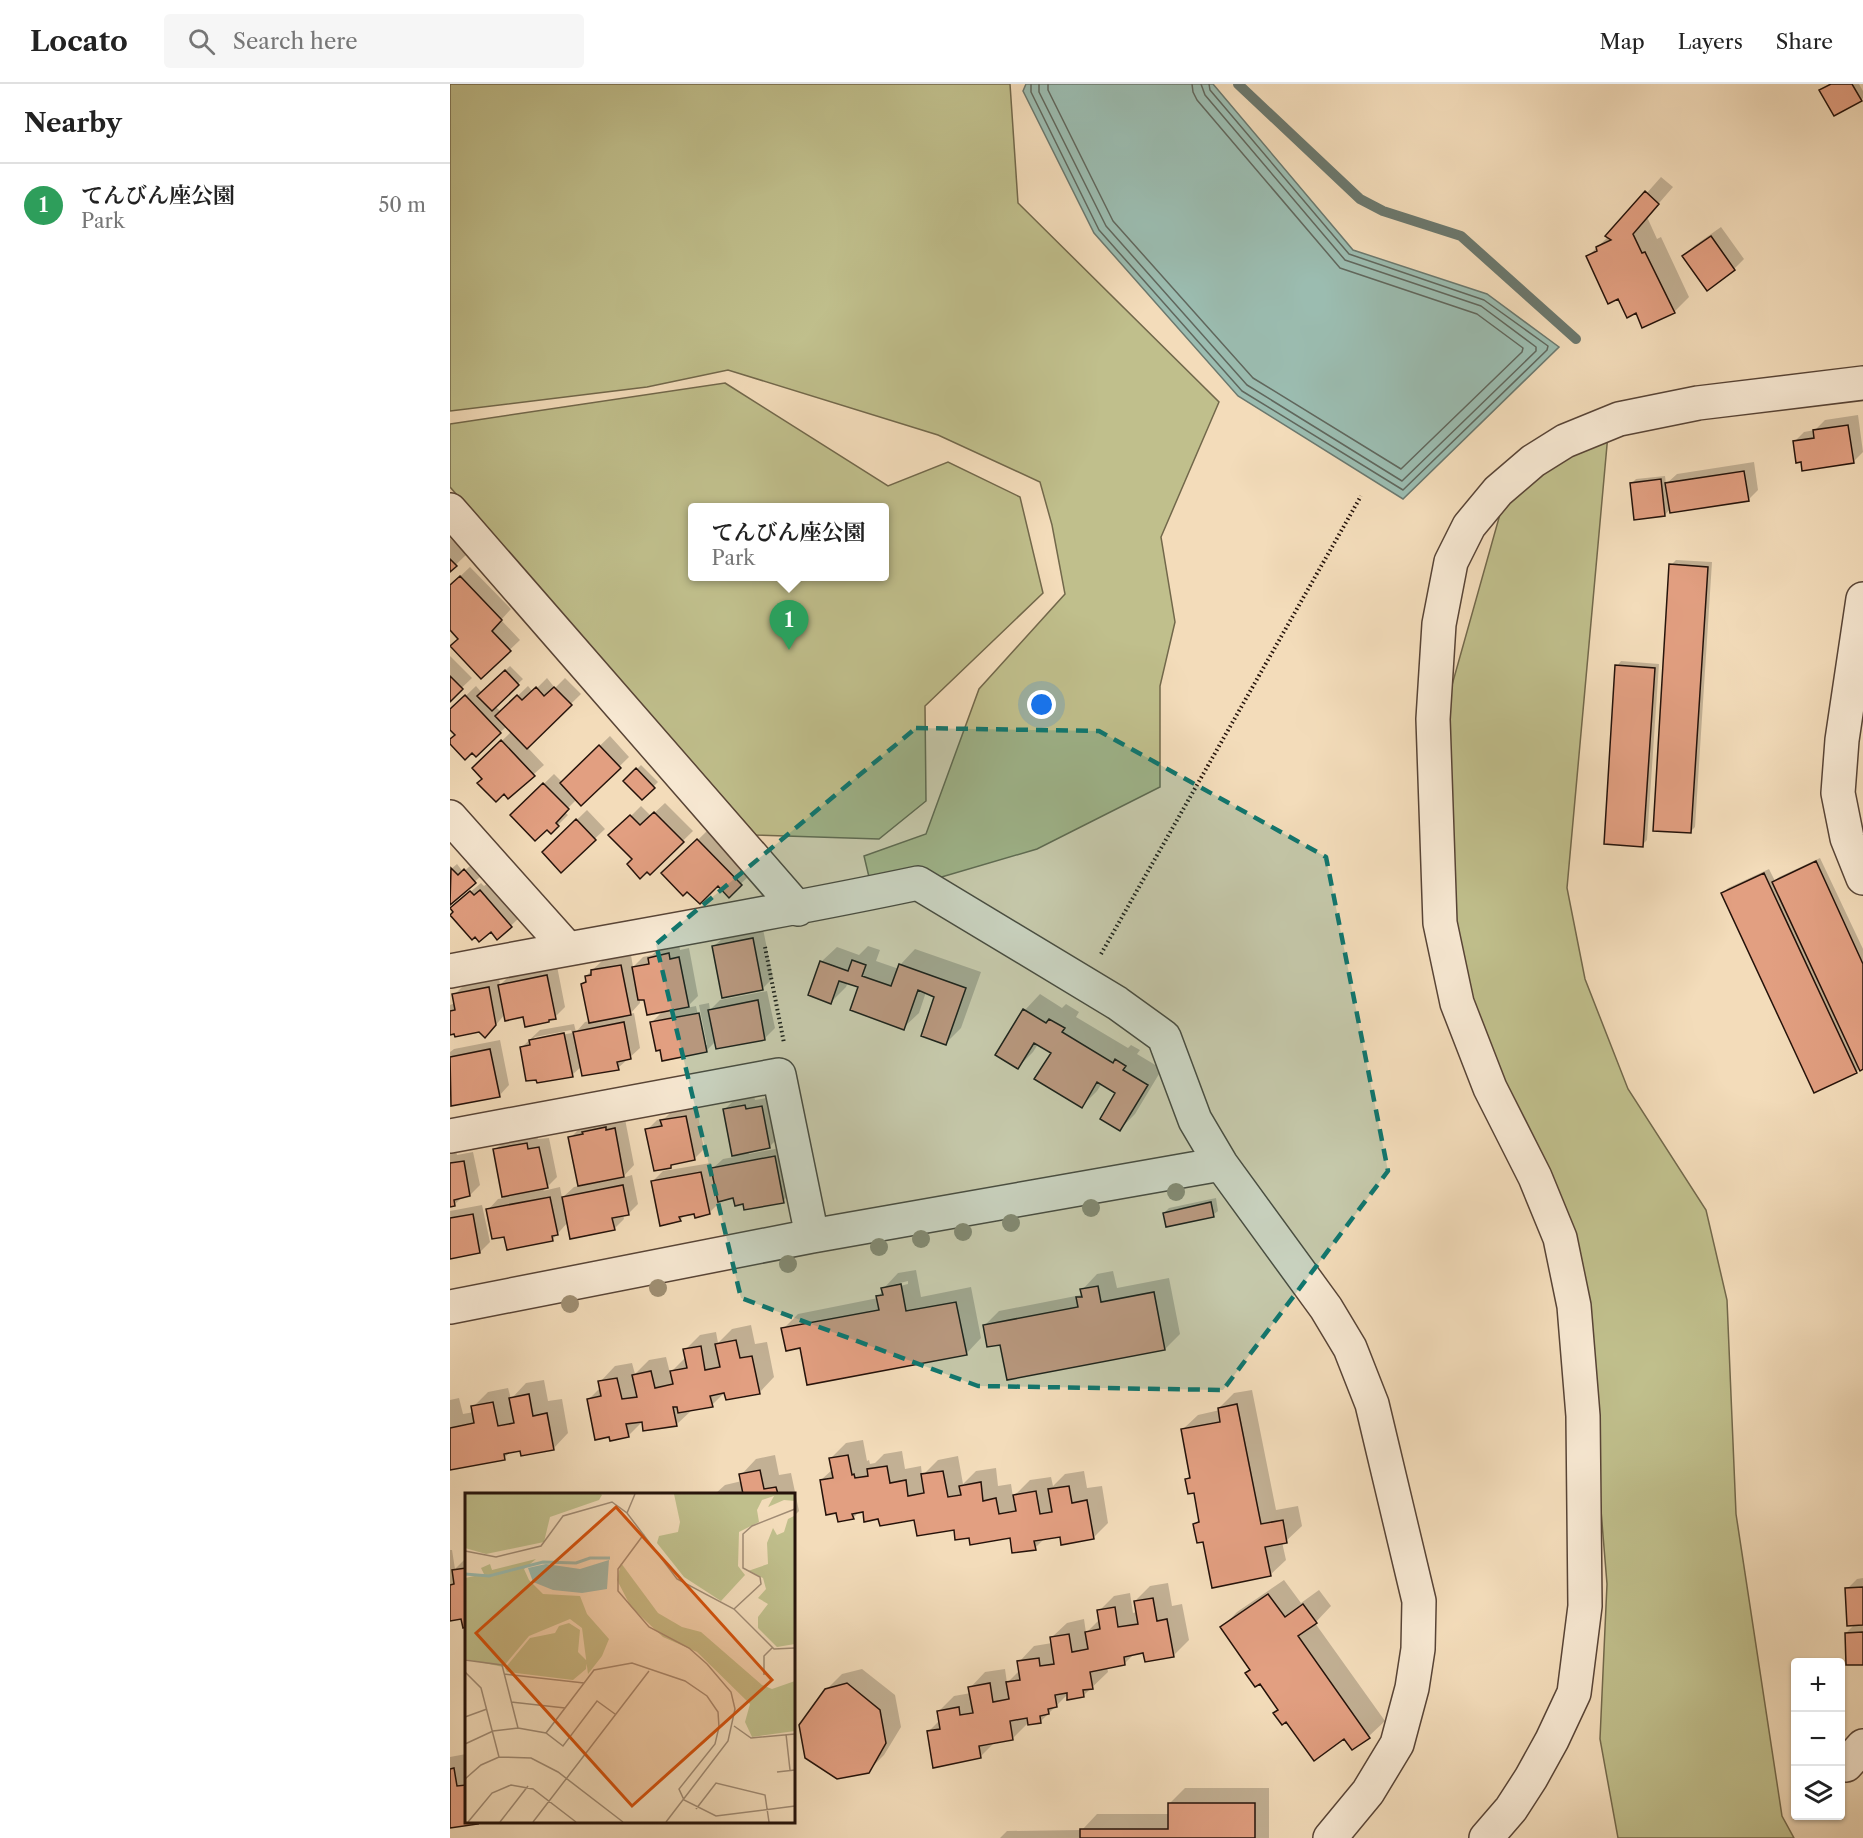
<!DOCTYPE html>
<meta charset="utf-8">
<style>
:root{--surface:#fff;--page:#f6f6f6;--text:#222;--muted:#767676;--line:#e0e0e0;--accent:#db2777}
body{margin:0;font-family:"Libre Caslon Text","Noto Serif JP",serif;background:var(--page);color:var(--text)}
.controls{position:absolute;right:18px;bottom:18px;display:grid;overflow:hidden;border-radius:6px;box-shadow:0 2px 4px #0004}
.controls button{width:54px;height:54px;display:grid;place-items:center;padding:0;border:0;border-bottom:2px solid var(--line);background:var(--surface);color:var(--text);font:30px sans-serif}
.you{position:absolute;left:592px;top:621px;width:21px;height:21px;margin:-15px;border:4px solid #fff;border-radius:50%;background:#1a73e8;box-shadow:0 0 0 9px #1a73e833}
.badge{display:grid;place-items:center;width:39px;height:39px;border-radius:50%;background:var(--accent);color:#fff;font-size:20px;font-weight:700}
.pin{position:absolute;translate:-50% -50px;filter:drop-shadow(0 2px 3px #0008)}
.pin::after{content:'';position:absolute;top:32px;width:21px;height:18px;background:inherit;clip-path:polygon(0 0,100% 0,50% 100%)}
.popup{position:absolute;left:238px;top:419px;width:201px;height:78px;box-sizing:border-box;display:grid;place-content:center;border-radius:6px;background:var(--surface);filter:drop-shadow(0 2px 4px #0005);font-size:20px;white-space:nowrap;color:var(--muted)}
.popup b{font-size:22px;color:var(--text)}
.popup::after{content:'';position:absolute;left:50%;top:100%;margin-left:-12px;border:12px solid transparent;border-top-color:var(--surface)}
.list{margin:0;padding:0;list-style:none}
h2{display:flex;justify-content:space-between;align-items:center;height:78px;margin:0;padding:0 24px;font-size:26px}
h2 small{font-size:20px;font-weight:400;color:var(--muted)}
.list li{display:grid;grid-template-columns:39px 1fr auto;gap:18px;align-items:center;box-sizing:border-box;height:84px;padding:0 24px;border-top:2px solid var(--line)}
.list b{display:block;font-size:22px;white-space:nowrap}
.list p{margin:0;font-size:20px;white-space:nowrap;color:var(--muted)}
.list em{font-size:20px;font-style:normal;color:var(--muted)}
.icon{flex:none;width:33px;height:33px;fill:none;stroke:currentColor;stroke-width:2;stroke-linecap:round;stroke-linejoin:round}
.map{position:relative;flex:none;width:1413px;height:1754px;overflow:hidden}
header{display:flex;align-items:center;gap:36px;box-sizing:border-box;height:84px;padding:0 30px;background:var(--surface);border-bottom:2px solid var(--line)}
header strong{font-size:28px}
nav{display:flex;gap:33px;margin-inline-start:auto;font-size:21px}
.search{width:420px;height:54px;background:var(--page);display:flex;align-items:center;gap:15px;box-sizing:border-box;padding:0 21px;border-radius:6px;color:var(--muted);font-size:22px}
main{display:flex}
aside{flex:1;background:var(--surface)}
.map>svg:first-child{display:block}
.green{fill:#c0bf8c;stroke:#72684b;stroke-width:1.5;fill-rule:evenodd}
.water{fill:#9bbcb0;stroke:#6b786e;stroke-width:1.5}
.shadow{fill:#0003;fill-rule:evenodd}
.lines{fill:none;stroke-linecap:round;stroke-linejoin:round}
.shore{stroke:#60675d;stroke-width:1.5}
.stream{stroke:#6b786e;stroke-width:10}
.building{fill:#e29f81;stroke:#24120a;stroke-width:1.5}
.minor-casing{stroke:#584436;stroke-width:36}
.tertiary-casing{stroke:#584436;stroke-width:36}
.path{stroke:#24120a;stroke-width:4;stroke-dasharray:1.5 3;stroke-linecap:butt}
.minor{stroke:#f7e8d2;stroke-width:33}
.tertiary{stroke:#f7e8d2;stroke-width:33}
.tree{fill:#9f8e72}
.marked{fill:#0f766e;fill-opacity:0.2;stroke:#0f766e;stroke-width:4.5;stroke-dasharray:12 8;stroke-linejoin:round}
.inset-river{fill:none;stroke:#9bbcb0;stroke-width:3}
.inset-road{fill:none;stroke:#a08b74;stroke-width:1.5}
.view{fill:#d4520c;fill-opacity:0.15;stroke:#d4520c;stroke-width:3}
.inset-edge{fill:none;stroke:#24120a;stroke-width:3}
</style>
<header>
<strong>Locato</strong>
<div class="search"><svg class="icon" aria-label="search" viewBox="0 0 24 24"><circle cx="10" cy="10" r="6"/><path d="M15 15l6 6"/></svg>Search here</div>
<nav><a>Map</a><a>Layers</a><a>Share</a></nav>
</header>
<main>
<aside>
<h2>Nearby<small></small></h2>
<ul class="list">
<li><span class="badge" style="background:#2e9e5b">1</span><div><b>てんびん座公園</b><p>Park</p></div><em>50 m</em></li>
</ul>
</aside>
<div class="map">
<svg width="1413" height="1754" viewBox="0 0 1413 1754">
<rect width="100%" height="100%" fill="#f3dcba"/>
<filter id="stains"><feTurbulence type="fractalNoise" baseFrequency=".00333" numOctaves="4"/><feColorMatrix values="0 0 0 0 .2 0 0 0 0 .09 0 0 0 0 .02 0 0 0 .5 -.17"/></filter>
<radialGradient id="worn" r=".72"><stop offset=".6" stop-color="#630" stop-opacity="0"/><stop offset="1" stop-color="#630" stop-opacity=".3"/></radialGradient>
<path class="green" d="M0 0H560L568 119 769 318 711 453 725 538 710 602V703L587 765 478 797 419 793 414 772 476 750 529 605 615 510 602 441 590 398 488 351 278 286 197 303 0 327Z
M275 299 438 402 498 378 570 413 593 509 475 622 476 717 429 755 306 751 0 403V340ZM243 424H435V492H243Z
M1159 339 1117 804 1135 895 1178 1005 1256 1126 1277 1216 1286 1430 1332 1732 1344 1754H1168L1150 1655 1157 1500 1134 1218 1022 964 993 796V633L1054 416Z"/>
<path class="water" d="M576 0H763L903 166 1037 210 1109 263 953 415 788 312 644 149 573 7Z"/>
<path class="shadow" d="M1379 0H1409L1413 7V14L1411 16 1371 7Z
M1211 93 1223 103 1197 133 1207 155 1211 153 1239 213 1224 228 1186 227 1168 213 1138 172 1159 152Z
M1271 143 1294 175 1284 185 1234 172 1244 162Z
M1408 331 1413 368 1403 378 1344 358 1354 348 1365 346 1375 336Z
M1304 378 1308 406 1298 416 1220 425 1215 431 1182 399 1186 395 1215 392 1216 400 1227 390Z
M0 454 16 471 0 486Z
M1226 476 1262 478 1245 743 1240 748 1221 481Z
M20 483 61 525 51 536 70 556 31 593 10 555 0 544V502Z
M0 572 22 594 0 615Z
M1171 577 1209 580 1197 756 1192 761 1167 582Z
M60 582 73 595 45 622 51 628 78 602 83 608 97 594 105 604 115 594 131 610 77 663 94 681 58 713 24 684 62 647 57 642 26 671 0 658 7 651 0 644V627L26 602 32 609Z
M160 652 179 673 131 720 127 715 114 728 118 731 101 748 98 744 62 731 104 690 112 698Z
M191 681 208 698 192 714 175 697Z
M215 719 243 747 200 789 184 775 161 752 191 722 201 732Z
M137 726 155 745 111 787 94 768Z
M258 746 301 790 279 811 268 800 214 789Z
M1370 774 1413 865V984H1410L1406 988 1273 809 1278 804 1319 785 1325 797 1329 793Z
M7 780 13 788 20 782 30 793 0 819V786Z
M41 797 71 832 48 854 41 846 5 828 12 815 31 799 34 802Z
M313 845 323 894 313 904 263 863 274 853Z
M229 860 230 866 239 864 248 912 236 924 246 922 254 961H257L249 921 259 919 260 926 270 916 317 907 325 944 315 954 266 957 256 967 202 938 214 926 195 914 190 915V919L180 930 184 929 190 964 168 984 132 982 122 991 72 963 90 946 124 940 126 948 135 938 140 937 132 900 137 896 136 892 152 877 181 871 183 883 193 873 202 871 210 864ZM121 946 122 949 82 956 85 953Z
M418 862 430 866 426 877 449 885 450 881 465 865 531 888 511 944 496 959 486 912 476 908 469 929 453 944 410 903 398 898 396 903 381 918 371 878 387 863 409 871Z
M107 882 115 923 105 933 98 937 75 931 55 930 45 942 29 947 0 949V921L5 919 4 911 14 901 49 894 50 901 60 891Z
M590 910 612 924 616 920 629 928 626 933 678 964 681 961 690 966 687 970 712 985 685 1030 670 1045 667 1008 652 999 647 1007 632 1022 603 969 588 960 583 968 568 983 547 970 575 926Z
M50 956 59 1001 49 1012 3 1020 0 1007V968L4 965Z
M304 1011 305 1016 322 1013 329 1053 319 1063 298 1067 299 1070 335 1063 343 1107 333 1117 294 1119 284 1113 268 1116 269 1119 259 1129 245 1128 236 1130 230 1136 203 1097 213 1087 261 1079 262 1085 273 1075 284 1073 275 1025 285 1015Z
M246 1022 254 1065 244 1075 225 1078 220 1083 197 1046 207 1036 215 1034 222 1027Z
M175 1035 184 1081 172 1094 182 1091 188 1120 178 1130 173 1131 174 1135 164 1145 118 1138 102 1156 55 1151 38 1126 48 1115 54 1114 45 1066 55 1056 87 1050 88 1055 99 1054 107 1093 93 1107 110 1103 112 1114 124 1103 129 1102 120 1054 130 1044Z
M6 1067 7 1071 23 1068 30 1101 20 1111 13 1112 4 1121 0 1122V1069Z
M766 1114 768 1127 763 1131 714 1129 719 1124Z
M32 1121 40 1158 30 1168 0 1174V1127Z
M466 1186 471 1213 521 1203 531 1254 516 1270 351 1262 333 1245 348 1230 428 1214 433 1205 448 1189ZM458 1197V1200L442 1204V1201Z
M663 1187 667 1204 719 1194 730 1250 715 1265 551 1259 534 1242 549 1227 631 1211 632 1206 647 1190Z
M301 1241 305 1260 317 1258 324 1293 309 1309 276 1307 262 1321 242 1326 226 1341 193 1337 178 1352 139 1315 151 1303 150 1298 165 1282 182 1279 185 1290 199 1276 216 1273 220 1289 236 1273 235 1266 250 1251 266 1248 268 1259 282 1245Z
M94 1296 98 1317 112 1315 118 1349 103 1365 61 1367 54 1374 0 1384V1316L9 1314 13 1330 24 1328 23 1323 38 1308 58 1304 61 1315 76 1299Z
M802 1306 826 1426 848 1422 852 1442 836 1457 832 1458 836 1476 820 1491 754 1456 745 1440 750 1435 745 1408 737 1395 741 1391 732 1346 748 1331 770 1326 769 1324 784 1309Z
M413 1356 417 1377 419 1376 420 1380 425 1379 434 1370 452 1367 455 1385 471 1382 472 1392 488 1376 508 1372 513 1400 526 1387 546 1384 548 1402 561 1400 563 1413 580 1396 601 1393 603 1402 615 1390 634 1387 637 1404 652 1402 658 1439 643 1454 611 1451 596 1453 585 1464 561 1452H520L505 1444 465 1434 414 1426 410 1427 403 1434 387 1428 371 1396 383 1385 381 1374 396 1359Z
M325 1371 329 1391 341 1389 349 1427 344 1432V1410H265L275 1401 292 1397 291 1391 306 1375Z
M0 1466H2L5 1485 16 1474V1541L14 1542 12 1534 0 1536Z
M1413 1494V1579L1396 1549 1405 1540 1397 1505 1407 1495Z
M834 1496 851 1519 869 1506 881 1522 865 1539 935 1637 919 1652 902 1664 895 1653 829 1625 772 1544 787 1528Z
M718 1499 722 1522 732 1520 739 1556 723 1572 694 1568 685 1569 674 1580 657 1583 658 1588 634 1611 618 1610 590 1638H579L562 1655 546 1657 530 1673 478 1648 490 1636 489 1627 504 1612 521 1609 520 1604 535 1588 555 1585 557 1599 570 1586 569 1578 584 1562 602 1559 601 1554 617 1539 634 1535 636 1549 650 1535 649 1527 664 1512 680 1509 683 1529 687 1528 685 1517 700 1502Z
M412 1585 445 1611 451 1643 434 1671 418 1687 376 1606 392 1590Z
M16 1670V1738H28L0 1744V1673Z
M735 1704H819V1754H550L557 1747 632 1746 647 1730H720L719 1720Z"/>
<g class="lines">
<path class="shore" d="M581 0V8L649 146 792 307 953 406 1097 266 1098 262 1034 216 899 170 760 6 759 0
M589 0V8L656 142 797 301 952 397 1086 267V263L1031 222 895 176 755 11 751 0
M598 0V6L663 137 803 294 951 385 1072 268 1073 264 1027 230 890 184 747 16 743 8 742 0"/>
<path class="stream" d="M788 0 910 115 933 127 1011 152 1126 255"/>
</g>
<path class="building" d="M1381 0H1402L1412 17 1384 32 1369 6Z
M1195 107 1209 120 1183 150 1192 169 1195 168 1225 229 1192 244 1186 229 1177 234 1168 215 1158 220 1136 172 1147 167 1146 163 1161 156 1155 152Z
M1261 152 1285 186 1257 207 1232 172Z
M1398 341 1404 379 1352 387 1351 378 1346 379 1343 357 1364 354 1363 346Z
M1294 387 1299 417 1220 429 1215 399Z
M1211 395 1215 432 1184 436 1180 399Z
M0 475 7 482 0 488Z
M1219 480 1258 483 1241 749 1203 747Z
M10 492 52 536 42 547 61 567 31 595 0 562 8 555 0 546V501Z
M1165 581 1205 584 1193 763 1154 760Z
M55 586 69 601 42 627 27 612Z
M0 592 13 605 0 618Z
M86 603 94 612 104 603 122 621 77 665 45 632 67 611 72 616Z
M15 611 51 649 26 673 22 669 15 676 0 660V655L5 651 0 646V625Z
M51 656 85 692 58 715 54 710 46 718 27 699 32 695 22 684Z
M149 661 171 684 131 722 110 699Z
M186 684 205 704 192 716 173 697Z
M93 699 119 725 106 739 109 742 101 750 97 746 85 757 60 731Z
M204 728 234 758 200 791 197 788 190 795 177 780 182 775 158 751 180 731 190 741Z
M126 735 146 756 111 789 92 768Z
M247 755 292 801 279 814 268 802 250 820 237 808 233 812 211 789Z
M1366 777 1413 880V985L1410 987 1322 798Z
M1 784 8 791 14 785 26 799 0 821Z
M1314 789 1407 989 1364 1009 1271 809Z
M30 806 62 843 47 856 41 848 29 858 25 853 22 856 0 831 3 828 0 824 20 807 24 811Z
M303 854 313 906 272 914 262 862Z
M219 869 220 875 229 873 239 923 197 931 194 916H188L182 883 199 880 198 874Z
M402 876 416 881 412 892 441 902 449 880 516 904 496 961 471 952 484 913 468 906 454 946 400 926 408 903 389 897 381 920 358 911 370 877 398 887Z
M171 881 181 931 139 939 131 900 136 898 135 892 141 891V886Z
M97 891 106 935 99 936V938L75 943 73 933 55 937 48 901Z
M39 903 46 941 35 954 29 948 5 953 4 950 0 951V927L5 926 2 910Z
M308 916 315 956 266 965 258 926Z
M573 925 596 939 599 935 615 944 612 948 663 979 665 975 676 982 673 986 698 1001 670 1047 650 1035 665 1009 647 998 632 1024 584 995 601 969 584 959 568 985 545 971Z
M249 929 257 968 212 977 210 966 206 967 200 938Z
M174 938 181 975 167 978 169 986 132 992 123 948Z
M114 949 123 993 87 999 86 996 76 997 70 963 80 961 79 956Z
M40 965 50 1013 1 1022 0 973Z
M295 1021 296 1025 312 1022 320 1064 282 1072 273 1025Z
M236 1032 245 1076 221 1081V1084L204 1087 195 1045 212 1042 210 1036Z
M156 1043V1046L165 1044 174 1093 128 1102 118 1053 133 1050 132 1048Z
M77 1059 78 1065 89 1063 98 1104 52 1113 43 1065Z
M325 1072 334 1119 294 1126 293 1120 285 1122 283 1114 268 1118 261 1084Z
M14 1077 20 1112 4 1116 5 1122 0 1123V1079Z
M251 1088 260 1130 245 1134 244 1130 229 1133 231 1137 210 1142 201 1097Z
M173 1101 179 1131 162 1134 165 1146 120 1155 112 1113Z
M100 1113 108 1151 102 1152 103 1157 57 1166 54 1153 42 1155 36 1125Z
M761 1118 764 1133 716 1143 713 1129Z
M23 1130 30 1169 0 1175V1134Z
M451 1200 456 1227 506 1218 517 1271 357 1301 350 1264 336 1267 331 1244 429 1226 426 1212 433 1211 431 1204Z
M648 1202 651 1218 704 1208 715 1266 557 1296 550 1261 537 1263 533 1241 628 1223 626 1213H632L630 1205Z
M286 1256 290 1274 302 1272 310 1310 276 1316 274 1309 260 1312 263 1323 228 1329 227 1323H223L227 1342 193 1347 192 1338 176 1340 179 1353 160 1357 159 1353 145 1356 137 1315 151 1312 148 1297 167 1294 172 1315 187 1313 182 1291 201 1287 205 1304 223 1300 220 1287 237 1284 233 1265 251 1262 255 1286 270 1283 265 1260Z
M79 1310 83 1332 97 1329 104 1366 71 1372 70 1367 54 1370 55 1376 0 1386V1344L24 1339 21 1322 43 1318 48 1342 64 1339 59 1314Z
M787 1320 811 1440 833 1436 837 1459 815 1463 821 1492 762 1504 753 1458 747 1459 743 1440 749 1438 744 1409 738 1410 735 1395 740 1394 731 1345 770 1338 768 1324Z
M398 1371 402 1391 404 1390 405 1394 418 1392 417 1385 437 1382 440 1399 456 1396 458 1412 474 1409 471 1390 493 1387 498 1413 511 1411 509 1402 531 1398 533 1417 546 1414 549 1430 566 1427 563 1411 586 1407 590 1430 602 1428 598 1405 619 1402 622 1419 637 1416 644 1455 611 1461 610 1453 584 1457 586 1466 562 1469 560 1454 520 1461 519 1454 505 1456 504 1446 467 1452 464 1436 430 1442 428 1435 414 1438 413 1428 402 1430 404 1435 388 1438 386 1429 376 1431 370 1396 383 1394 379 1374Z
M310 1386 314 1405 326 1403 328 1410H293L289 1390Z
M16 1484V1543L13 1544 11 1535 0 1537V1501L4 1500 2 1486Z
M1413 1503V1541L1397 1542 1395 1504Z
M818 1510 835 1533 853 1520 867 1539 848 1552 920 1654 902 1666 894 1655 864 1677 836 1638 832 1641 823 1629 828 1626 810 1600 805 1603 795 1589 800 1586 770 1543Z
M703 1514 707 1537 717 1535 724 1573 695 1578 693 1569 674 1573 675 1581 640 1588 643 1605 633 1606 634 1613 617 1616V1609L605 1611 607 1623 598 1625 599 1630 590 1632 591 1639 578 1641 577 1634 560 1637 563 1656 529 1662 531 1674 483 1684 477 1647 490 1645 487 1627 509 1623 510 1631 523 1629 518 1603 540 1599 543 1618 559 1615 556 1598 570 1596 567 1577 589 1574 590 1582 604 1580 600 1553 619 1550 622 1568 638 1565 635 1548 650 1545 647 1526 665 1523 668 1543 688 1540 684 1517Z
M1413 1548V1581H1396L1395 1549Z
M397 1599 430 1626 436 1659 419 1689 387 1695 355 1674 349 1641 375 1605Z
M4 1684 7 1702 16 1701V1738H27L28 1740 0 1744V1685Z
M718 1719H805V1754H630V1745H718Z"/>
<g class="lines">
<defs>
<path id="minor" d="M0 426 348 825
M0 733 117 864
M0 887C156 857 313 832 468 799L667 919 714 953 745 1036 771 1080 876 1224 900 1264 922 1320 969 1517 968 1565 962 1604 947 1660 918 1708 880 1754
M0 1052 329 991 362 1152
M0 1223 362 1152 771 1080
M1396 1681 1413 1662"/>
<path id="tertiary" d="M1413 515 1392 656 1388 709 1397 754 1413 794
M1036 1754 1061 1725 1081 1694 1102 1656 1124 1609 1135 1522 1133 1332 1124 1222 1110 1154 1085 1093 1040 1004 1007 919 990 839 983 635 989 540 1001 478 1019 442 1048 407 1083 377 1115 357 1169 335 1248 319 1413 299"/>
</defs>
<use href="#minor" class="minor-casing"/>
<use href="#tertiary" class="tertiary-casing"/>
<path class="path" d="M315 863 334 959
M651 870 911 412"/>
<use href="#minor" class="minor"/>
<use href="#tertiary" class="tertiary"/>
</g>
<g class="tree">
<circle cx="726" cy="1108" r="9"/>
<circle cx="641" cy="1124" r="9"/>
<circle cx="561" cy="1139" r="9"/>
<circle cx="513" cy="1148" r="9"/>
<circle cx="471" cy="1155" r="9"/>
<circle cx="429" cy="1163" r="9"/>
<circle cx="338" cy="1180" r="9"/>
<circle cx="208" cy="1204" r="9"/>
<circle cx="120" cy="1220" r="9"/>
</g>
<path class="marked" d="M466 644 649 647 876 773 938 1087 773 1306 528 1302 291 1214 206 860Z"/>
<g transform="translate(15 1409)">
<rect width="330" height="330" fill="#f3dcba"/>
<path d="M0 1H136L137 2 134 7 85 24 79 49 21 61 0 55ZM209 1H330V8L319 7 303 14 309 3 297 7 292 17 294 29 274 39 273 73 280 82 256 108 219 84 192 50 194 43 213 39 215 29ZM329 23 330 151 312 154 293 135V124L303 111 293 105 301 96 298 85 283 78 303 71 302 50 308 35 312 42 319 39 323 26ZM71 66 59 76 64 87 78 101 115 103 122 121 144 146 137 163 123 181 117 135 105 126 64 143 38 174 0 166V85L19 81 16 75 25 71 27 77ZM156 70 193 120 217 134 236 139 297 192 307 196 330 188V238L287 244 280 229 285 211 232 159 198 144 166 114 152 87ZM104 130 115 137 113 159 122 168 121 176 108 187 42 179 40 175 65 145 90 140 94 133Z" fill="#c0bf8c"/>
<path d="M144 67 142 96 117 100 88 97 68 89 63 75 81 71 115 76Z" fill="#9bbcb0"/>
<path class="inset-river" d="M0 81 24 83 78 69 111 70 125 65H145"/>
<path class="inset-road" d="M162 20 170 1M179 41 153 76V98L184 134 224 155 242 171 266 199 270 216 263 248 201 329M0 58 31 64 76 53 98 23 147 9 162 20 212 86 269 116 309 156 330 155M269 116 296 91 295 84 278 75V41L287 33 330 16M0 167 37 172 53 235M0 179 16 195 34 264M39 181 119 190M299 182V163L307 155M46 209 100 215M0 224 22 216M269 233 286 245 330 241M81 240 129 177 167 170 220 188 242 203 253 219 254 234 250 251 214 296 219 307 251 323 330 313M321 241 325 277M0 251 28 238 53 235 81 240 98 253 132 208 150 221M312 279 330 277M0 286 16 272 34 264 66 265 93 279 158 329M231 316 251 290 300 302 304 329M3 329 27 300 46 292 68 296 111 329M35 329 63 293M68 329 184 178"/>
<path class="view" d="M151 14 307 187 167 313 11 140Z"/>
<rect width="330" height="330" class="inset-edge"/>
</g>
<rect width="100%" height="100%" filter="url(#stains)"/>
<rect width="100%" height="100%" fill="url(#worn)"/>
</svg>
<div class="controls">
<button>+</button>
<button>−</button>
<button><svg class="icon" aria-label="layers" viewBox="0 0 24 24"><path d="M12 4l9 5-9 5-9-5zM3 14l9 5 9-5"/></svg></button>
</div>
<div class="you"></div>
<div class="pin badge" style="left:339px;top:566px;background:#2e9e5b">1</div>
<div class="popup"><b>てんびん座公園</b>Park</div>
</div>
</main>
